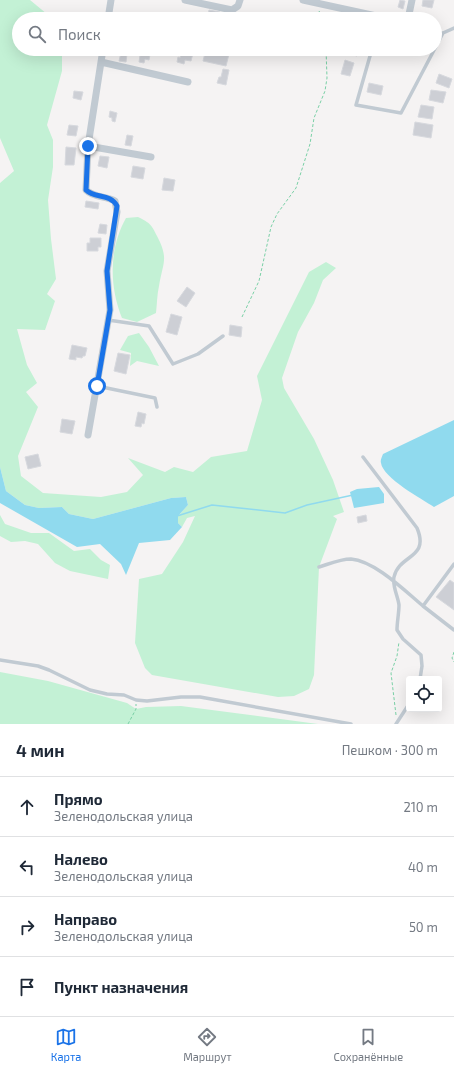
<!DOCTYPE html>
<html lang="ru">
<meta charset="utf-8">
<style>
:root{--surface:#fff;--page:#f6f6f7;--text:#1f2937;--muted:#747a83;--line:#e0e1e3;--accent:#1a73e8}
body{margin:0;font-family:"Exo 2",sans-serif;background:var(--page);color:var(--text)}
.controls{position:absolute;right:12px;bottom:12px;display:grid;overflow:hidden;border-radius:4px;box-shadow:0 4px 16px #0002}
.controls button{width:36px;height:36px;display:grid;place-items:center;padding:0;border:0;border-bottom:1px solid var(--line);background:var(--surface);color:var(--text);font:20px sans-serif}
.stop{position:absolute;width:12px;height:12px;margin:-9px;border:3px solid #1a73e8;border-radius:50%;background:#fff}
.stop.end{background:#1a73e8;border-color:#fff;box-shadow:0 1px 4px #0008}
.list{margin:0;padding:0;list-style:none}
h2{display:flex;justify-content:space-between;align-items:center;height:52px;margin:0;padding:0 16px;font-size:17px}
h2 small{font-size:13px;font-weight:400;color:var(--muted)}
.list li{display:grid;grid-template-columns:26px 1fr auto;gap:12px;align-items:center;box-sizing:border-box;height:60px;padding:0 16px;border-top:1px solid var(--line)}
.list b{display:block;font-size:15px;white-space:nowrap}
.list p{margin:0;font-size:13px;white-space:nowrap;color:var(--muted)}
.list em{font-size:13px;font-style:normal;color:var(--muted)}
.icon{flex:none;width:22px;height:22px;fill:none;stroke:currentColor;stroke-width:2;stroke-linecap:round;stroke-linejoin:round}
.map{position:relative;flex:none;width:454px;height:724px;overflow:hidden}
.search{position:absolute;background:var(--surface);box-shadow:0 4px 16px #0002;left:12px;right:12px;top:12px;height:44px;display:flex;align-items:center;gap:10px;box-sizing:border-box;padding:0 14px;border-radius:22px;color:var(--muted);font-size:15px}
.sheet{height:292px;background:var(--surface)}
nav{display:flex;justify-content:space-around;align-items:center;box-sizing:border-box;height:56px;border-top:1px solid var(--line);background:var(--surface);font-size:11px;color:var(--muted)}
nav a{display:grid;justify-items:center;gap:2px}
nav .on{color:var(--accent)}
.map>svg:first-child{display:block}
.green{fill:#c3f1d5}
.water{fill:#90daee}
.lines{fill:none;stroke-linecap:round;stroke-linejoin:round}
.stream{stroke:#90daee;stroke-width:1.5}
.building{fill:#cdcfd5;stroke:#d7d9de}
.path{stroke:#7ad0a6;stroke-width:1;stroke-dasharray:3 2;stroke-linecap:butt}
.service{stroke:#c1cad2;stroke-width:3.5}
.minor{stroke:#c1cad2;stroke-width:7}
.route{stroke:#1a73e8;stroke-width:5}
</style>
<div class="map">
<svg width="454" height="724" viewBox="0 0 454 724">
<rect width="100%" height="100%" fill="#f5f3f3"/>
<path class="green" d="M0 0H30L53 19H19V49H62V71L47 125 53 140V167L48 200 51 239 56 279 47 294 55 301 45 330 17 329 27 365 37 383 26 392 38 407 18 456 21 476 43 493 101 497 127 492 143 475 128 458 165 472 174 467 193 472 211 457 247 451 262 400 257 376 309 272 326 262 336 268 323 280 314 303 298 332 282 378 284 388 314 439 333 480 344 512 333 516 337 519 319 567 314 675 309 689 294 696 278 697 152 675 145 668 135 643 139 579 162 574 183 542 195 516 187 518 182 527 178 523V516L188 505 186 497 171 498 93 519 69 514 62 507 39 508 25 505 6 491 0 467V183L14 171 0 138Z
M138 217C150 223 151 224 157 236 169 259 163 262 159 286 157 295 157 304 156 313L137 322 122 318C109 286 109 248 126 218Z
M139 333 149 347 159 366 137 361 130 366 131 353 120 350 128 336Z
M0 515 5 524 31 533H49L74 551 90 549 101 560 110 565 108 579 70 571 55 563 38 544 25 541 11 542 0 536Z
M0 672 48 681 127 703 136 709 146 707 181 706 318 724H0Z"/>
<path class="water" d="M454 420V496L434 507C422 499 383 478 381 463 380 460 382 457 383 454Z
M0 467 6 491 25 505 39 508 62 507 69 514 93 519 171 498 186 497 188 505 178 516V523L182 527 170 540 139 543 126 575 121 564 100 544 77 547 0 503Z
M379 487 384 494V503L354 508 350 492 357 489Z"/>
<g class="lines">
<path class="stream" d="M177 516 212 505 285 513 307 505 353 495"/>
</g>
<path class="building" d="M400 0 405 1 403 9 398 7Z
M423 0H434L432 8 422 6Z
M209 10 220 12 218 19 208 16Z
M141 49H151L149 60 145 59 144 63 139 62Z
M182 49H194L191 61 185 60 184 64 177 62 178 57 180 58Z
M206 49 229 54 226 66 203 61Z
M347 49H359L357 56 346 53Z
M121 53 127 54 126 62 119 61Z
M345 60 354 63 350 76 341 74Z
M223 69 229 70 226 85 217 83 219 77H221Z
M439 74 452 79 449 88 436 83Z
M369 83 383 86 381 95 367 92Z
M431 90 446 92 443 103 429 100Z
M74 91 83 92 81 100 73 98Z
M421 105 434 107 432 119 418 117Z
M110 111 117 113 115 122 112 121V118L109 117Z
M415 122 433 125 431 138 413 135Z
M69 125 78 126 76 136 67 135Z
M127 135 133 136 131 146 125 145Z
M66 147 76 148 74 165H65Z
M100 156 109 157 107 168 98 166Z
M133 166 145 168 143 179 131 177Z
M164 178 175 180 173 191 162 190Z
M86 201 99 203 98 209 85 207Z
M100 224 107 225 106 234 98 233Z
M90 238H101V247H98V251H87V243H90Z
M187 287 195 293 186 307 177 301Z
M171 314 182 317 177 335 166 332Z
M230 325 242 327 241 337 229 335Z
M72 345 87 348 85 356H83L82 358 76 357V360L69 359Z
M118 353 130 355 126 374 114 371Z
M138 412 146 414 144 424 142 423 141 427 135 426Z
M62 419 75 421 72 434 60 432Z
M38 454 41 466 28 469 25 457Z
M366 515 367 521 358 523 357 517Z
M450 580 454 583V610L436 597Z"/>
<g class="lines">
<path class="path" d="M319 11 323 19
M242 317 259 281 271 227 277 214 296 188 310 144 314 118 325 91 327 78 326 49
M454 652 452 658 454 662
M396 715 391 673 397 656 399 642
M128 724 136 709V704"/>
<path class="service" d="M435 34 443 33 454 28
M372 49 356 105 401 113 443 33
M108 320 149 326 173 364 198 354 223 336
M97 386 155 398 157 407
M363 457 417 528C430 559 399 554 394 577 392 586 398 596 399 605 399 613 397 622 397 630L403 639 421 655 422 666 420 679
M454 564 423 606 454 630
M319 567C329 564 340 559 351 559 375 561 405 591 423 606
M0 660 38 666 49 670 90 690 107 694 124 695 136 700 147 701 181 697H200L351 724
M396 724 409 704"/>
<path class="minor" d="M185 0 232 10 238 6 240 0
M303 0 390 19
M108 19 111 0
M408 19 412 0
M101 62 188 82
M88 146 151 157
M88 435 110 310 107 271 117 212 115 201C106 196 94 198 86 190L88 146 103 49"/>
</g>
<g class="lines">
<path class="route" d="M88 146 86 190C95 199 110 193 117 206L107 271 110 310 97 386"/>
</g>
</svg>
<div class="controls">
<button><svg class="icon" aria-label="locate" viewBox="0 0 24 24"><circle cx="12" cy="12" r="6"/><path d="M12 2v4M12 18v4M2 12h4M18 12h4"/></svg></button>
</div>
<div class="stop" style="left:97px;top:386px"></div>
<div class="stop end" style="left:88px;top:146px"></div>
<div class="search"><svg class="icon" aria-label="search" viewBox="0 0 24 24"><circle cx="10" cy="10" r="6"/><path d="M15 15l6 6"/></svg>Поиск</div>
</div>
<section class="sheet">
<h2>4 мин<small>Пешком · 300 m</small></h2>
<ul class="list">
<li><svg class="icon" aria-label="ahead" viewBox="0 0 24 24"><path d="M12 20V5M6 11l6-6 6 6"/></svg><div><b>Прямо</b><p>Зеленодольская улица</p></div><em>210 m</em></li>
<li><svg class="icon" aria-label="left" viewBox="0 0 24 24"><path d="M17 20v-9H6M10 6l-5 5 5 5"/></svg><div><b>Налево</b><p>Зеленодольская улица</p></div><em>40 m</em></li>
<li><svg class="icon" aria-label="right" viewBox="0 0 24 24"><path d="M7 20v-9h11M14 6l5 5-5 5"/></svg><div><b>Направо</b><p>Зеленодольская улица</p></div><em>50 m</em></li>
<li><svg class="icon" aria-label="arrive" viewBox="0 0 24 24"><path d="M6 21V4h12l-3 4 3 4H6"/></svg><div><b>Пункт назначения</b></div></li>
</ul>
</section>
<nav>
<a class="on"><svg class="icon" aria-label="map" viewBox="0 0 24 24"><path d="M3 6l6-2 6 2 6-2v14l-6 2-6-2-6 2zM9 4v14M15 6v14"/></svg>Карта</a>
<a><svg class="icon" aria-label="directions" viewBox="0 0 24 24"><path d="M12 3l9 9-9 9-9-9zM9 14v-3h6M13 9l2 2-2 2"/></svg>Маршрут</a>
<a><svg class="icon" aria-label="saved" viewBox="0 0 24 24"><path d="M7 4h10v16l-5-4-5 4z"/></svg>Сохранённые</a>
</nav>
